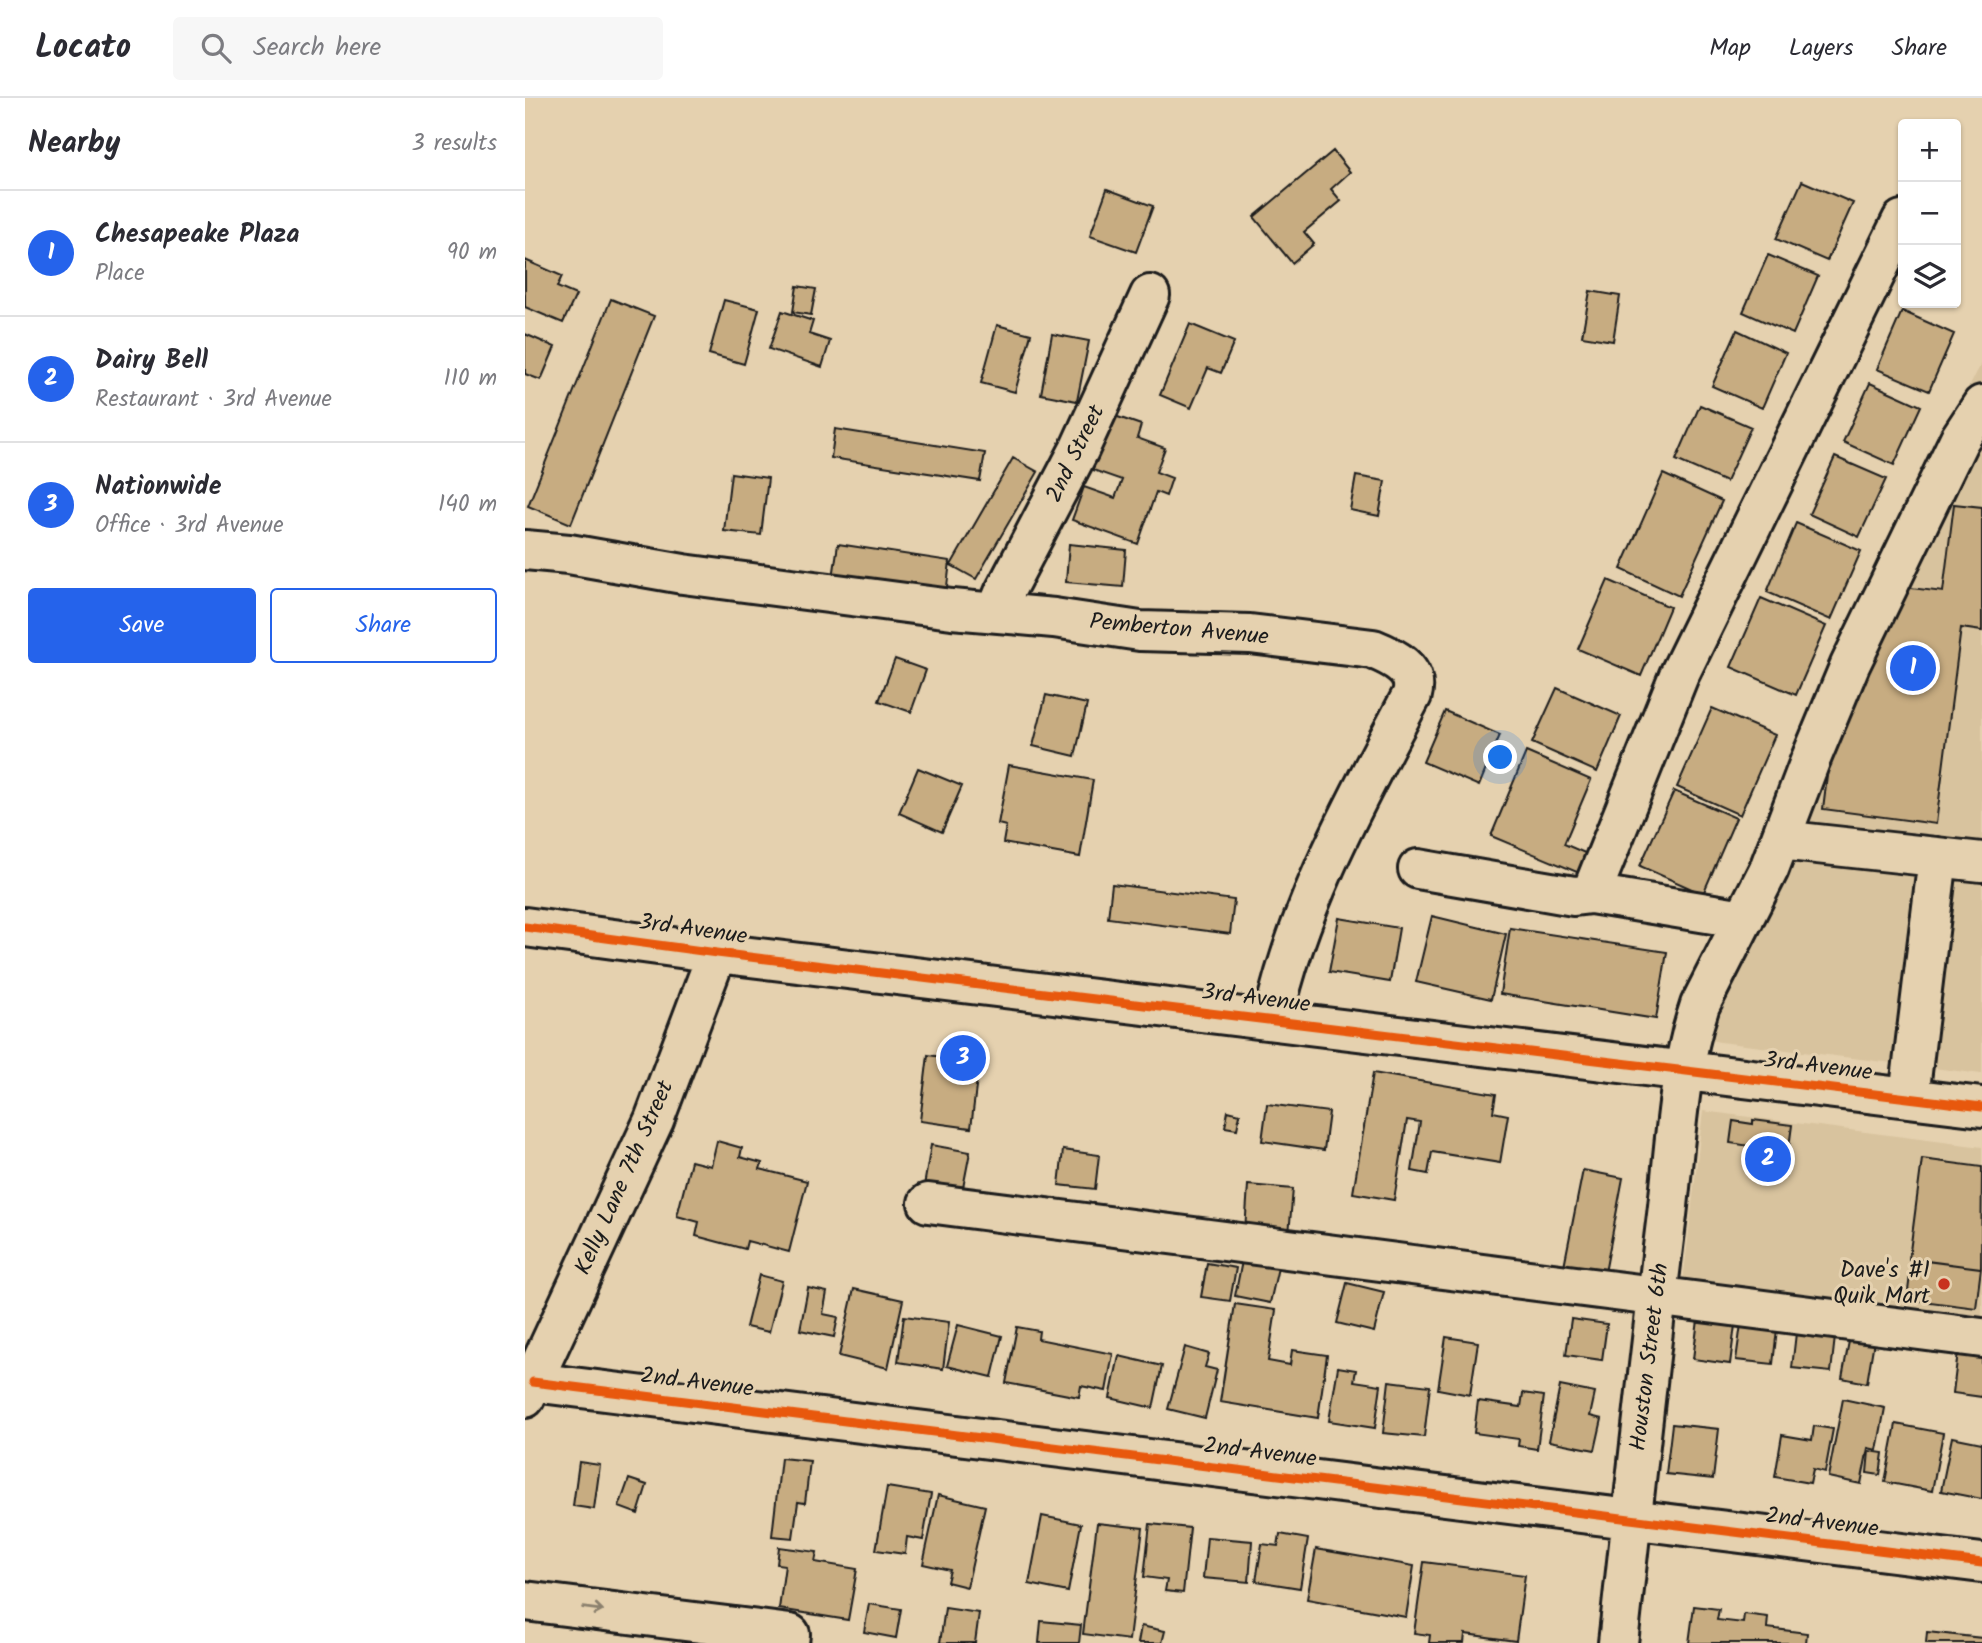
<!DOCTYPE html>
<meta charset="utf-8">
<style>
:root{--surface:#fff;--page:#f7f7f7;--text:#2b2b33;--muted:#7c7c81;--line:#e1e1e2;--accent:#2563eb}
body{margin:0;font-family:Kalam,sans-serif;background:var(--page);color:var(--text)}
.controls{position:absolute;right:21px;top:21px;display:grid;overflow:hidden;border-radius:7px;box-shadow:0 2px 5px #0004}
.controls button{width:63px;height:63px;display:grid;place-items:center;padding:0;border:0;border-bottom:2px solid var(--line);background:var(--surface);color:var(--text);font:35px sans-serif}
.you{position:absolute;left:976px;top:660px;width:24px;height:24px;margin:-18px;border:5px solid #fff;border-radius:50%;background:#1a73e8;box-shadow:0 0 0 10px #1a73e833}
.badge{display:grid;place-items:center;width:46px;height:46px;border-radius:50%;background:var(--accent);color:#fff;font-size:23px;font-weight:700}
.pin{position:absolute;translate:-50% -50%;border:4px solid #fff;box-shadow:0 2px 7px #0006}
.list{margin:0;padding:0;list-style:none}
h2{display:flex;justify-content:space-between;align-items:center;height:91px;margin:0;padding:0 28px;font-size:30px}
h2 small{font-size:23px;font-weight:400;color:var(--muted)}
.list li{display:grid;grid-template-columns:46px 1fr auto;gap:21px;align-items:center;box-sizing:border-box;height:126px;padding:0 28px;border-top:2px solid var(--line)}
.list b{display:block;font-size:26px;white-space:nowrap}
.list p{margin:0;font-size:23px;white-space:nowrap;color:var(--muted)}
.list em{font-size:23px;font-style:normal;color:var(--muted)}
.actions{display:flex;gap:14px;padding:21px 28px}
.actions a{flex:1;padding:16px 0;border:2px solid var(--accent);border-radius:7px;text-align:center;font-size:24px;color:var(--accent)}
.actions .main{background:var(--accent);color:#fff}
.icon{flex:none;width:38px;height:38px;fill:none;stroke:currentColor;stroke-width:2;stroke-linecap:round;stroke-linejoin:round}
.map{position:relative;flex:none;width:1457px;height:1545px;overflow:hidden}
header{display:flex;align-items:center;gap:42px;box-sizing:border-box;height:98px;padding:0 35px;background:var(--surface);border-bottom:2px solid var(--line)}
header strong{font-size:33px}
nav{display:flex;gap:38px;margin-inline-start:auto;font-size:24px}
.search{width:490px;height:63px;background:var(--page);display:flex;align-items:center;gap:18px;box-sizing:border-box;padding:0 24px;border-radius:7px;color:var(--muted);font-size:26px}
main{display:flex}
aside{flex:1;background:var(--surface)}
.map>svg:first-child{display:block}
.built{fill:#d8c39e}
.building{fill:#c7ac81;stroke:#1c1c1c;stroke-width:2}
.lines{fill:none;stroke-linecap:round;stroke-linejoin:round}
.minor-casing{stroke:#1c1c1c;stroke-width:44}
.minor{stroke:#e5d1af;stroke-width:38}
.cycleway-casing{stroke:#e5d1af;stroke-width:13}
.cycleway{stroke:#e8590c;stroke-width:9}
.oneway{stroke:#8b806d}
.poi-dot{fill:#c8321e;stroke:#e5d1af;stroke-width:2.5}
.labels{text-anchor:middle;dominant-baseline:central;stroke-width:6;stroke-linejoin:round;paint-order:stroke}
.street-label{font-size:23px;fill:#1c1c1c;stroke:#e5d1af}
.poi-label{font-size:23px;fill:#1c1c1c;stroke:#e5d1af;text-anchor:end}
</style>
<header>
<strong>Locato</strong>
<div class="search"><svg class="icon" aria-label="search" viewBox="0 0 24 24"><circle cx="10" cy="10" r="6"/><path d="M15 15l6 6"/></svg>Search here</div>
<nav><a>Map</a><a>Layers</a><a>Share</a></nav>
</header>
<main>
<aside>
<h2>Nearby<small>3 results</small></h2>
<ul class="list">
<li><span class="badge">1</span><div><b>Chesapeake Plaza</b><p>Place</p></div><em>90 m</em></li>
<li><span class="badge">2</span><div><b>Dairy Bell</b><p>Restaurant · 3rd Avenue</p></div><em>110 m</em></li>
<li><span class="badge">3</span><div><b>Nationwide</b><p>Office · 3rd Avenue</p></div><em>140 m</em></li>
</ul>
<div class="actions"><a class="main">Save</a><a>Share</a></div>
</aside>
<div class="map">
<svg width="1457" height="1545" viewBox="0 0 1457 1545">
<rect width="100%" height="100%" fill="#e5d1af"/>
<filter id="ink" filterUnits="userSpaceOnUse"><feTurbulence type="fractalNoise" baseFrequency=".0143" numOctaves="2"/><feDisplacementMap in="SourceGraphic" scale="14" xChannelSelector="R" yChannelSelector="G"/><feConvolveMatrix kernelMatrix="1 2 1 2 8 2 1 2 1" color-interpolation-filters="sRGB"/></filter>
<g filter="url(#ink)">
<path class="built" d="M1457 264V976L1195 944 1143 933 1422 333Z
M1178 1013 1457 1049V1231L1157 1192Z"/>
<path class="building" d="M808 53 825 74 806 91 816 103 779 134 789 146 767 165 729 119Z
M1277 83 1328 105 1302 163 1251 141Z
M582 91 628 108 611 154 565 138Z
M1243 157 1293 178 1268 236 1218 214Z
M0 162 37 178 32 189 51 197 38 225 0 209Z
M272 188 291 191 286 217 268 214Z
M1065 193 1095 198 1088 243 1057 238Z
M86 201 129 218 46 426 3 408Z
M199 202 234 211 219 266 184 256Z
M257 213 288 223 284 236 305 243 297 269 244 251Z
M1377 213 1429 236 1404 293 1352 271Z
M665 226 709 244 696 275 683 270 666 310 635 297Z
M472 227 506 236 490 294 456 285Z
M1212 232 1261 255 1237 310 1187 288Z
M0 236 30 249 16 282 0 276Z
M527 236 564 243 552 303 516 296Z
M1345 285 1396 308 1369 367 1318 344Z
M1175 307 1226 329 1201 384 1151 362Z
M584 316 616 327 612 340 640 350 631 374 647 380 641 398 631 394 613 446 547 422 559 389 590 400 597 382 565 371Z
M310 331 460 355 455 383 306 360Z
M1310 359 1361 381 1334 439 1284 416Z
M488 360 513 374 451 481 426 467Z
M206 375 243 380 236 437 199 433Z
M1138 376 1197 403 1154 498 1096 471Z
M831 378 860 383 854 418 825 412Z
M1429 406 1457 409V533L1436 530 1411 726 1298 711 1303 670 1378 489 1418 494Z
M1271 425 1336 453 1306 522 1242 494Z
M313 446 425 463 421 497 308 480Z
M544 446 601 452 598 489 541 484Z
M1083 482 1145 509 1116 578 1053 551Z
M1236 500 1301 528 1271 597 1206 569Z
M370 561 401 572 386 614 354 603Z
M1032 590 1096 618 1072 674 1007 645Z
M521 597 562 606 550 658 508 648Z
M1187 610 1250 637 1215 717 1152 689Z
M920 613 975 637 954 688 898 664Z
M1001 654 1066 682 1039 746 1067 758 1059 777 966 738Z
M484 667 568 682 555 759 478 745 481 728 473 726Z
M393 670 437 688 417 734 374 715Z
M1149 693 1211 720 1178 796 1115 768Z
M587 786 709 802 705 836 583 820Z
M907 818 981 836 966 901 891 884Z
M814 820 874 830 865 884 804 874Z
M985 830 1142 854 1131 921 975 896Z
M403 957 454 964 446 1030 395 1023Z
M848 975 971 996 968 1014 983 1017 975 1065 907 1054 903 1076 887 1073 895 1024 882 1022 869 1102 828 1095Z
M742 1006 804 1014 799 1052 737 1043Z
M703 1013 715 1016 712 1031 700 1029Z
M1228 1022 1267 1027 1260 1079 1222 1074 1225 1048 1205 1045 1208 1023 1228 1026Z
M192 1043 217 1050 215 1059 237 1065 235 1071 282 1083 264 1154 222 1143 220 1151 171 1138 174 1124 152 1118 166 1063 186 1068Z
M406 1047 445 1054 437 1095 399 1088Z
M538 1052 574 1057 570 1091 534 1087Z
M1397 1061 1457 1069 1456 1170 1384 1161Z
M1058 1072 1098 1080 1079 1180 1038 1173Z
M723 1087 768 1091 764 1136 720 1133Z
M718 1158 754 1165 745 1205 710 1198Z
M1387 1161 1456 1170 1451 1210 1382 1201Z
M682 1165 711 1170 705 1203 676 1199Z
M234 1177 257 1183 244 1234 221 1229Z
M822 1185 859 1194 849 1234 812 1225Z
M283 1190 302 1194 298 1216 313 1219 309 1239 275 1232Z
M329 1191 378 1202 363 1270 314 1258Z
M710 1206 751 1212 743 1263 765 1267 767 1252 802 1257 793 1320 695 1304Z
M379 1218 424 1224 418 1271 373 1264Z
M1046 1221 1082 1226 1077 1262 1041 1257Z
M1173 1222 1210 1227 1205 1266 1168 1261Z
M1216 1226 1252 1231 1248 1266 1211 1262Z
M433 1227 477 1238 467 1279 422 1268Z
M492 1229 514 1233 513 1241 588 1256 581 1293 556 1288 554 1299 481 1285Z
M1271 1235 1310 1239 1306 1274 1267 1270Z
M1325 1238 1349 1243 1342 1285 1317 1280Z
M921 1239 953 1244 945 1297 913 1291Z
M660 1249 684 1256 680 1269 692 1272 680 1320 643 1311Z
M1433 1254 1457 1257V1299L1428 1295Z
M594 1258 637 1268 628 1310 585 1300Z
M813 1269 831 1272 829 1283 856 1287 850 1330 804 1323Z
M864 1283 905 1288 899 1339 858 1335Z
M1035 1288 1070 1295 1065 1318 1077 1321 1070 1352 1024 1343Z
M998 1295 1019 1298 1012 1351 993 1348 994 1341 949 1335 953 1303 996 1309Z
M1318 1301 1360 1310 1352 1352 1343 1350 1336 1386 1303 1379Z
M1147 1326 1194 1331 1188 1381 1141 1376Z
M1371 1326 1418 1335 1407 1393 1360 1384Z
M1289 1328 1308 1331 1300 1374 1288 1371 1285 1385 1250 1379 1257 1337 1287 1342Z
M1427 1339 1457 1345V1401L1416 1393Z
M1344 1353 1358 1355 1355 1377 1342 1375Z
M256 1360 285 1363 280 1405 273 1404 268 1440 247 1438Z
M54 1364 75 1367 69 1411 48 1408Z
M104 1381 122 1387 113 1416 94 1409Z
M362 1389 406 1396 398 1442 382 1439 380 1456 351 1452Z
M413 1397 460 1408 442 1489 422 1484 425 1472 398 1466Z
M517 1418 556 1426 543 1494 504 1486Z
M572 1425 618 1430 604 1542 558 1536Z
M625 1426 665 1430 658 1495 640 1493 642 1482 619 1479Z
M755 1436 783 1441 775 1490 731 1483 737 1446 753 1448Z
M682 1439 727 1443 724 1484 678 1480Z
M254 1449 292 1454 290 1464 332 1471 323 1522 254 1511 260 1467 252 1466Z
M791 1451 889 1468 881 1519 782 1501Z
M899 1464 1000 1477 991 1543 940 1536 939 1545H904L905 1537 889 1535Z
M344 1506 376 1511 371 1540 339 1534Z
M1169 1508 1194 1511 1192 1522 1218 1525 1219 1516 1243 1519 1242 1530 1282 1535 1281 1545H1164Z
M420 1510 454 1515 450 1545H415Z
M516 1523 556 1527 554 1545H514Z
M616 1528 640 1533 637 1545H613Z
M1402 1534 1457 1540V1545H1401Z"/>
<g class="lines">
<defs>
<path id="minor" d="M0 452 44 456 158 476 427 511 529 520 615 533 725 536 848 551C868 559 894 571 887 597 832 701 773 806 748 922
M471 514 479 495 554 352 625 197
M1255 742 1457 764
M893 771 1049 798 1066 796 1219 821
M1066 796 1154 577 1377 122
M0 829 192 855 1457 1009
M1384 999 1413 759
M403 1105 1457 1240
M8 1284 1457 1465
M0 1300 129 1022 192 855
M0 1503 265 1536 264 1545
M1093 1545C1109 1402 1124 1259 1142 1117 1150 1049 1153 972 1175 907L1244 771 1285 663 1325 567 1434 342 1457 307"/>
</defs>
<use href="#minor" class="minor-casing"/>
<use href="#minor" class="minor"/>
<defs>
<path id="cycleway" d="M0 829 192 855 1457 1009
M8 1284 1457 1465"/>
</defs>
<use href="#cycleway" class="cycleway-casing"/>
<use href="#cycleway" class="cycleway"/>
</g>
<defs><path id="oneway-shaft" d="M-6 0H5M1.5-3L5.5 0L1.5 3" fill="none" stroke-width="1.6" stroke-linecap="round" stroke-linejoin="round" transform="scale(1.75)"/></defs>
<use class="oneway" href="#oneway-shaft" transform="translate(68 1511) rotate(7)"/>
</g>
<circle class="poi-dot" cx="1419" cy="1186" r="7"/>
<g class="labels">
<g class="street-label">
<text transform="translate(551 356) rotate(-64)">2nd Street</text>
<text transform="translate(654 532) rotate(5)">Pemberton Avenue</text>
<text transform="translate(168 832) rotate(8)">3rd Avenue</text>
<text transform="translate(731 901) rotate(7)">3rd Avenue</text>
<text transform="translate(1293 969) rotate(7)">3rd Avenue</text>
<text transform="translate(100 1080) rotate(-66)">Kelly Lane 7th Street</text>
<text transform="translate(1125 1259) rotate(-83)">Houston Street 6th</text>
<text transform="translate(172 1285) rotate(7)">2nd Avenue</text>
<text transform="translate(735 1355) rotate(7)">2nd Avenue</text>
<text transform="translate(1297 1425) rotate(7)">2nd Avenue</text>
</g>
<g class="poi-label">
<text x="1405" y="1173">Dave's #1<tspan x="1405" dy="26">Quik Mart</tspan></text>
</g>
</g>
</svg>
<div class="controls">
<button>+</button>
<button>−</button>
<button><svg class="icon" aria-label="layers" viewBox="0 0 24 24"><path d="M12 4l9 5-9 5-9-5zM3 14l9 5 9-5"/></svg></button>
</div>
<div class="you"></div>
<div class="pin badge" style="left:1388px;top:570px">1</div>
<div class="pin badge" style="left:1243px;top:1061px">2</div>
<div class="pin badge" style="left:438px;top:960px">3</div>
</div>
</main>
